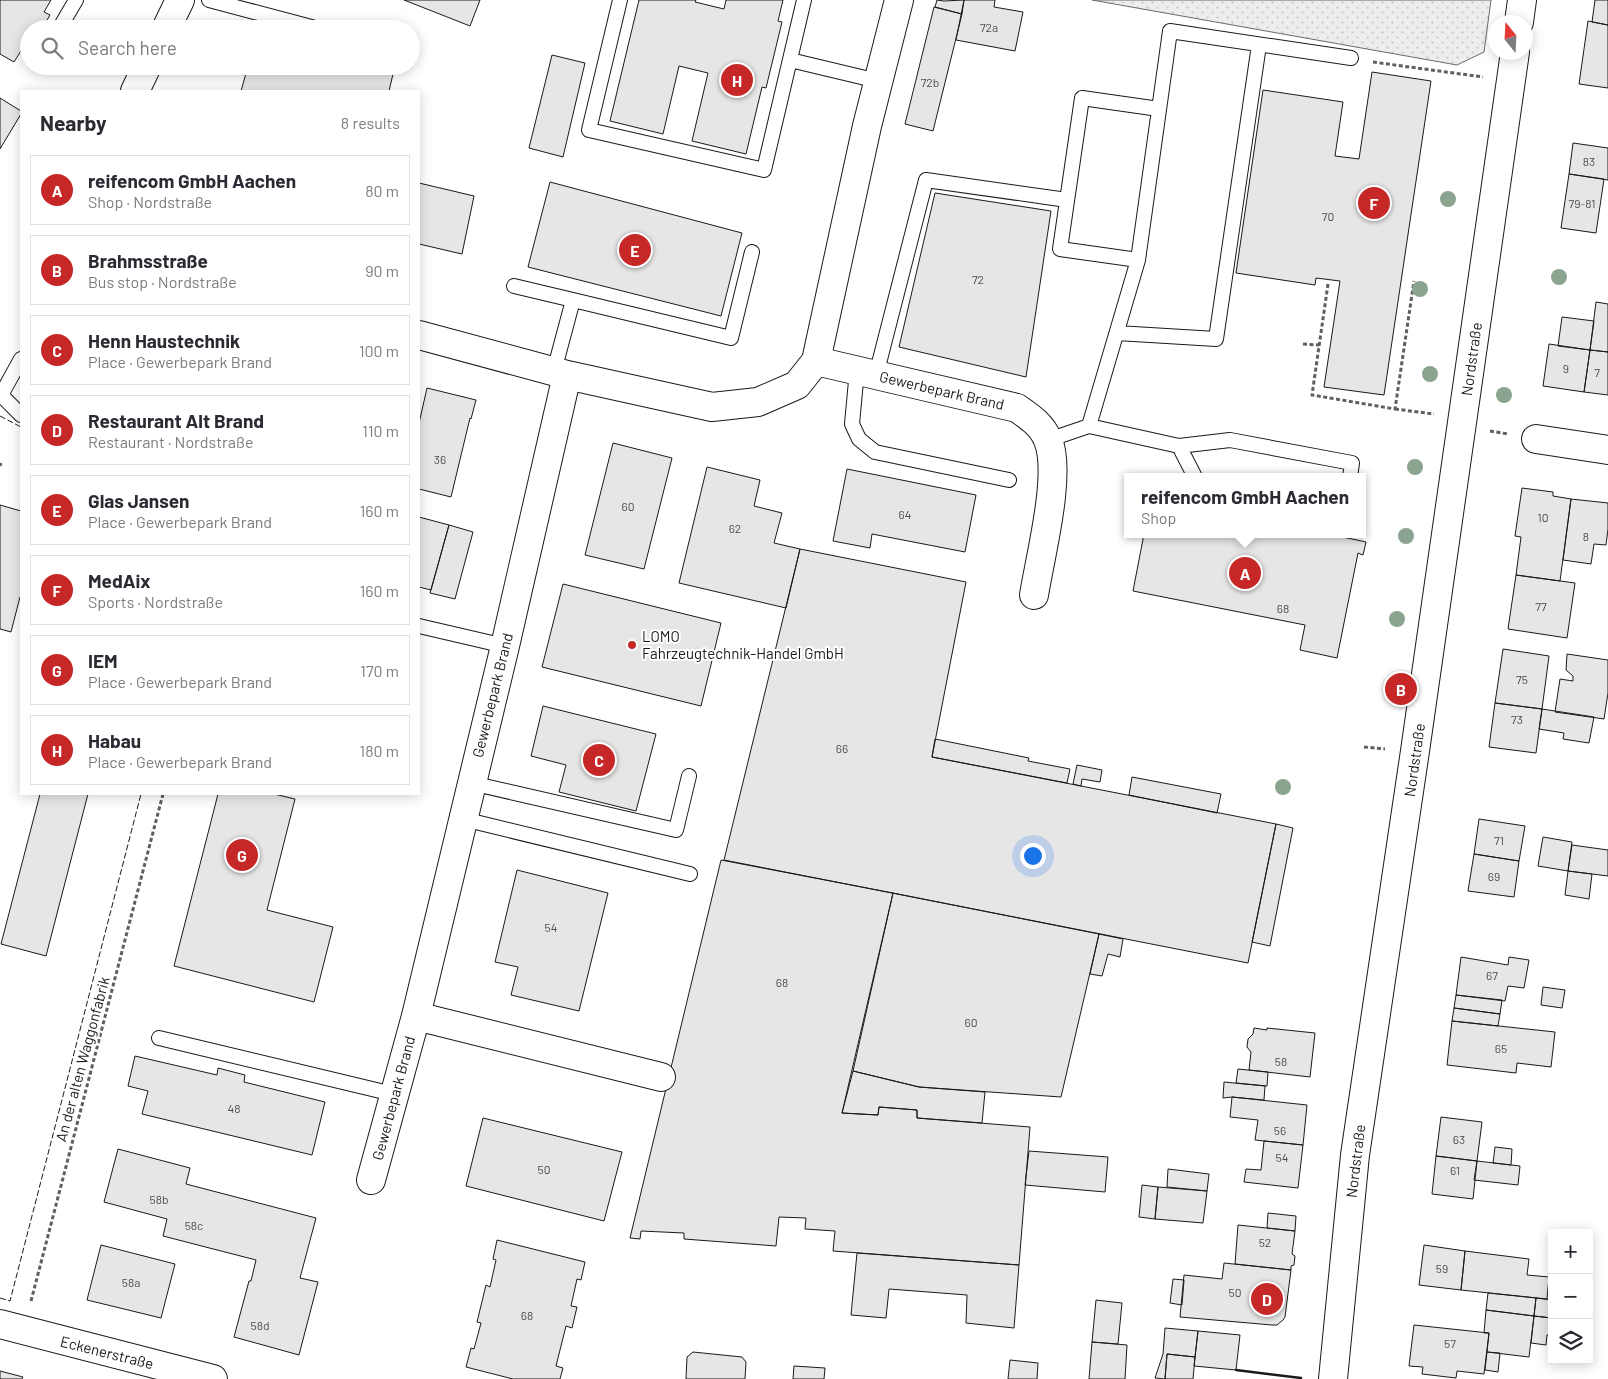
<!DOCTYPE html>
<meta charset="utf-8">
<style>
:root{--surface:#fff;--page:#f7f7f7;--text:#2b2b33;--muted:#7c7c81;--line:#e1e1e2;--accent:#c62828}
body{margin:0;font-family:Barlow,sans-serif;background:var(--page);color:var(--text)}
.controls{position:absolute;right:15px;bottom:15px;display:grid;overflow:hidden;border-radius:0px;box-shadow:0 2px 12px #0003}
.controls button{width:45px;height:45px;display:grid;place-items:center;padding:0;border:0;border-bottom:1px solid var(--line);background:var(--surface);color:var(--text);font:25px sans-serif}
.compass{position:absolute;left:1488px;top:15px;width:45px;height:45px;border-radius:50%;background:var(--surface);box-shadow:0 2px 12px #0003;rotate:342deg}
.you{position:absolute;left:1032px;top:855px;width:18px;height:18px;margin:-12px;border:4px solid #fff;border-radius:50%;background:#1a73e8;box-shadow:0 0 0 8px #1a73e833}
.badge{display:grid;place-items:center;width:32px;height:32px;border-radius:50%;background:var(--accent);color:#fff;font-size:16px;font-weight:700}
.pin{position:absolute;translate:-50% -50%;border:2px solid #fff;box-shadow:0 1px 5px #0006}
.popup{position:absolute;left:1124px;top:473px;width:242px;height:65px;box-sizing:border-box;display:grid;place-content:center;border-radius:0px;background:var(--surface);filter:drop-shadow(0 1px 4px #0005);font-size:16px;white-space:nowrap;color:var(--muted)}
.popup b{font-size:19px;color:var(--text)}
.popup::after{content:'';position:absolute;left:50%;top:100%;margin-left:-10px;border:10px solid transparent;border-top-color:var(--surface)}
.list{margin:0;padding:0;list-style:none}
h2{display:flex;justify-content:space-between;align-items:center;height:65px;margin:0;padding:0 20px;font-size:21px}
h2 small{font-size:16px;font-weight:400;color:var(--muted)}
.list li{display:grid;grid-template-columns:32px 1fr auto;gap:15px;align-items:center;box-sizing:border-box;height:70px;margin:0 10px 10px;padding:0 10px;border:1px solid var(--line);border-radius:0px}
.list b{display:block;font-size:19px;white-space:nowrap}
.list p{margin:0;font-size:16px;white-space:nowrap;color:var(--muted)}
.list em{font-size:16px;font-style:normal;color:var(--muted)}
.icon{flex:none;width:28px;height:28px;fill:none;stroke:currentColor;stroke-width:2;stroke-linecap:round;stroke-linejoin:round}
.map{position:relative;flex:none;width:1608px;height:1379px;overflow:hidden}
.search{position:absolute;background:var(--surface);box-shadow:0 2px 12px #0003;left:20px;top:20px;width:400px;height:55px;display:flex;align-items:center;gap:12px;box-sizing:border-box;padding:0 18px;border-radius:28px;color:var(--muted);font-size:19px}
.panel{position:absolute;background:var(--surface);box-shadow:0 2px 12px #0003;left:20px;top:90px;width:400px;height:705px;border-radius:0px}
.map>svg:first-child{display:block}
.grass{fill:url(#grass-dots);stroke:#6a6a6a}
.building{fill:#e6e6e6;stroke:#1a1a1a}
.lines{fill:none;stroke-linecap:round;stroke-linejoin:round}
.lane-casing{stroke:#1a1a1a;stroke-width:16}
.street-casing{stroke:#1a1a1a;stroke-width:30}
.secondary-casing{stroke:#1a1a1a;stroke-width:30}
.path{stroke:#5f5f5f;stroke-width:3;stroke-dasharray:4 2.5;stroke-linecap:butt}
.lane{stroke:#fff;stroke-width:14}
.street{stroke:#fff;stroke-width:28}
.secondary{stroke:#fff;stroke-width:28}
.fence{stroke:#1a1a1a;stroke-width:1;stroke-dasharray:6 2.5;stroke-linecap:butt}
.wall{stroke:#1a1a1a;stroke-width:2.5}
.tree{fill:#8aa48f}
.poi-dot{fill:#c62828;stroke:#fff;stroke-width:2}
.labels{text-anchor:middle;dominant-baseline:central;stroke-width:4;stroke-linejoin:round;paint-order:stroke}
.number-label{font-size:12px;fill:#4d4d4d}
.street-label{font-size:15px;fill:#1a1a1a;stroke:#fff}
.poi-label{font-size:15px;fill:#1a1a1a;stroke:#fff;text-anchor:start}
</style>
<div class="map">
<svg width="1608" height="1379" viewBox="0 0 1608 1379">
<defs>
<pattern id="grass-dots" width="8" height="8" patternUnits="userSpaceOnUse" patternTransform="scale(1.25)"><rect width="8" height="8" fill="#ededed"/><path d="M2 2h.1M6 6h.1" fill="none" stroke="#cbcbcb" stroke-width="1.8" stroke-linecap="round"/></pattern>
</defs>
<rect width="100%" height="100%" fill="#fff"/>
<path class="grass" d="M1092 0H1491L1484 52 1457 65Z"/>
<path class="building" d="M0 0H51L44 12 50 15 43 27 37 23 34 29H29V38L14 62 0 54Z
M404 0H480L470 26Z
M639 0H696L695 2 724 9 726 0H783L778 21 782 22 766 88 762 87 746 154 692 141 708 73 679 66 663 134 610 121Z
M937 0 944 1 964 0 962 14 935 7Z
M964 0H995L994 7 1023 12 1015 51 956 40Z
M1595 0H1608V25L1592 22Z
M934 7 962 14 933 131 905 124Z
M1588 21 1608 25V88L1579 84Z
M552 55 585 63 563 157 529 148Z
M248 66H362L393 74 389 91H241Z
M1372 72 1431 81 1384 395 1324 387 1340 281 1316 278 1315 285 1236 273 1263 90 1343 102 1335 156 1359 159Z
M0 98 21 111V114L0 149Z
M1573 143 1608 148V180L1569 174Z
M1569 174 1604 179 1596 233 1561 228Z
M550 182 742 233 721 316 528 267Z
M419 183 474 196 462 254 419 244Z
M935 193 1051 211 1026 377 899 347Z
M1596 302 1608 304V352L1590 350Z
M1562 317 1594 321 1590 350 1558 346Z
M1549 344 1590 350 1584 392 1543 386Z
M1590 350 1608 352V395L1584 392Z
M427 388 476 400 471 419 470 418 451 497 419 489V423Z
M613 443 672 458 644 569 585 555Z
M707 467 760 480 754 506 782 513 774 543 800 549 786 608 679 583Z
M847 469 976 495 965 552 872 534 870 548 833 541Z
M1522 488 1553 492V496L1571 499 1560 581 1516 575 1521 537 1515 536Z
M1571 499 1608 503V529L1606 545 1594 544 1591 564 1563 560Z
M0 505 21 511V598L20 597 11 632 0 629Z
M419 517 449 525 431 590 419 587Z
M449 525 473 532 455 599 430 593Z
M1144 534H1329L1366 542 1363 555 1358 553 1337 658 1300 650 1305 625 1133 591Z
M800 549 966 582 932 757 1276 824 1248 963 724 860Z
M1516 575 1575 583 1567 638 1508 629Z
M563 584 721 623 701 706 542 667Z
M1503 649 1549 656 1542 709 1495 703Z
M1567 654 1608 660V693L1604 719 1555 712 1560 679 1573 681V676L1566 670Z
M1495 703 1542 709 1536 753 1489 747Z
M543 706 656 734 636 811 559 792 566 765 531 756Z
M1542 709 1594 717 1589 743 1563 739 1564 733 1539 729Z
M935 739 1029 758 1028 761 1070 769 1067 783 932 757Z
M1077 765 1102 770 1100 782 1082 779 1081 786 1073 784Z
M1132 777 1221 794 1217 813 1129 795Z
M40 794H88L46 956 1 944Z
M218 794H274L295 799 267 910 333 927 314 1002 174 966Z
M1479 819 1525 826 1519 861 1474 854Z
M1276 824 1293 828 1270 946 1252 942Z
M1543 837 1572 842 1568 871 1538 866Z
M1572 845 1608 850V876L1568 871Z
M1474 854 1519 861 1514 897 1468 891Z
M721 860 893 893 842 1113 878 1115 879 1107 917 1110V1118L1030 1127 1019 1265 833 1251 835 1231 805 1229 806 1218 779 1217 776 1246 684 1239V1233L641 1231 640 1239 630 1238Z
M517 870 608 893 579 1011 511 995 518 967 495 962Z
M1568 871 1592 874 1589 899 1565 895Z
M893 893 1099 934 1061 1097 919 1087 853 1071Z
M1099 934 1123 939 1120 957 1108 954 1102 976 1090 974Z
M1461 957 1508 965 1509 957 1529 960 1524 988 1508 986 1505 1001 1456 995Z
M1543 987 1565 990 1562 1008 1541 1005Z
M1456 995 1502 1000 1500 1014 1454 1008Z
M1454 1008 1500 1014 1498 1026 1452 1021Z
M1452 1021 1555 1032 1551 1067 1517 1063 1516 1073 1447 1065Z
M1254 1028 1267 1030V1028L1315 1033 1310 1077 1249 1070 1251 1052 1247 1047 1248 1039 1253 1034Z
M135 1056 217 1075 218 1068 245 1075 244 1082 325 1102 312 1155 142 1114 148 1091 128 1086Z
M1238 1069 1268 1072 1267 1086 1236 1083Z
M853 1071 919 1087 985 1092 982 1123 917 1118V1110L879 1107 878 1115 842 1113Z
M1224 1082 1265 1086 1264 1100 1232 1097 1223 1098Z
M1232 1097 1307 1105 1303 1145 1255 1140 1258 1120 1230 1117Z
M1441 1117 1482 1122 1477 1161 1436 1156Z
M483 1118 622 1152 604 1221 466 1186Z
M1264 1141 1303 1145 1298 1188 1244 1182 1246 1169 1261 1170Z
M1495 1147 1512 1149 1511 1165 1493 1163Z
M118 1149 190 1168 186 1184 316 1218 300 1278 318 1282 299 1355 234 1337 249 1281H251L256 1260 163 1236 167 1219 104 1202Z
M1029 1151 1108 1157 1105 1192 1025 1185Z
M1436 1156 1477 1161 1473 1199 1432 1194Z
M1477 1161 1520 1166 1518 1185 1474 1180Z
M1168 1169 1209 1174 1207 1191 1167 1187Z
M1142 1185 1158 1187 1155 1219 1139 1217Z
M1158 1187 1207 1191 1203 1223 1155 1219Z
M1268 1213 1296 1216 1295 1231 1267 1228Z
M1238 1225 1295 1231 1292 1254 1295 1256 1294 1265 1291 1266V1270L1235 1264Z
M497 1240 585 1262 581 1280 577 1279 571 1306 577 1307 572 1328 566 1326 556 1366 563 1368 560 1379H513L466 1367 471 1348 474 1349 481 1323 477 1322 486 1285 490 1287 496 1260 493 1259Z
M101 1245 175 1264 161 1318 87 1300Z
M1424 1245 1465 1251 1461 1290 1419 1285Z
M1465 1251 1529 1259 1527 1275 1549 1277 1547 1299 1461 1290Z
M857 1253 1019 1265 1014 1328 966 1323 967 1295 889 1289 886 1318 851 1315Z
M1224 1263 1291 1270 1285 1317 1283 1320 1277 1325H1272L1180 1317 1184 1275 1222 1279Z
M1173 1279 1184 1280 1182 1305 1170 1303Z
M1488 1293 1536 1298 1534 1316 1486 1310Z
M1536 1298 1552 1300V1318L1534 1316Z
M1096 1300 1122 1303 1118 1344 1092 1342Z
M1486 1310 1534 1316 1529 1357 1487 1352 1489 1333H1484Z
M1534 1316 1552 1318V1336L1547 1335 1546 1345 1531 1343Z
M1414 1325 1489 1333 1484 1374 1457 1371 1456 1378 1422 1374 1423 1367 1409 1366Z
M1165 1328 1198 1331 1195 1357 1167 1354 1165 1379 1155 1378 1163 1354Z
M1198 1331 1240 1335 1236 1370 1194 1366Z
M1092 1342 1127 1345 1125 1379H1089Z
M693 1352 742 1357 746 1362 745 1379H686L687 1357Z
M1487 1352 1500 1353 1498 1372 1485 1370Z
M1167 1354 1195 1357 1193 1379H1165Z
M1010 1360 1038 1363 1037 1379H1008Z
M794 1366 825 1368 824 1379H793Z
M0 1371 23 1377 22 1379H0Z"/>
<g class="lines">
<defs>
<path id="lane" d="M209 0 319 29
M620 0 589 130 764 170 804 0
M59 29 76 0
M790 60 878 81
M1138 260 1060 249 1082 98 1159 109
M514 286 573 300
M1117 333 1216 339 1259 45
M857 370 852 424 859 439 875 452 1009 480
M554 371 573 300 731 338 752 252
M876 375 926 180 1067 200
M1 395 21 415
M0 397 21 359
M1089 426 1138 260 1170 31 1351 58
M1048 440 1089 426 1179 446 1230 440 1352 463 1350 477
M1179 446 1195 477
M419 626 505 646
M471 783 676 830 689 776
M463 819 690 874
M159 1038 393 1094"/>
<path id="street" d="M166 29 180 0
M135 91 147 66
M419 335 567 375 712 407 758 402 797 385 816 361 867 126 899 0
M816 361 1017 408C1030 417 1042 425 1048 440 1062 474 1040 557 1034 595
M1536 439 1608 450
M416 1016 661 1077
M371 1180 416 1016 505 646 567 375
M0 1324 213 1379"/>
<path id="secondary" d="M1519 22 1522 0
M1333 1379 1355 1155 1415 751 1515 52"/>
</defs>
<use href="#lane" class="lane-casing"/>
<use href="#street" class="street-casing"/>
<use href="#secondary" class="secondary-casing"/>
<path class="path" d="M1373 62 1483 77
M1328 284 1312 395 1395 409 1414 281
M1303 344 1319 345
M1395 409 1434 414
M1490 431 1508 434
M0 466 1 463
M1364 747 1385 749
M31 1301 163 794"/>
<use href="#lane" class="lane"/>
<use href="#street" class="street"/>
<use href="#secondary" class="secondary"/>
<path class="fence" d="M0 416 21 427
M0 1298 10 1301 141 794"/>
<path class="wall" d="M1236 1370 1301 1378"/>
</g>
<g class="tree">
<circle cx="1448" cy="199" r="8"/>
<circle cx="1559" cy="277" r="8"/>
<circle cx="1420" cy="289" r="8"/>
<circle cx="1430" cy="374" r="8"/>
<circle cx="1504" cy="395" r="8"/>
<circle cx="1415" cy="467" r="8"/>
<circle cx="1406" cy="536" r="8"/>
<circle cx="1397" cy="619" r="8"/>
<circle cx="1283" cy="787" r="8"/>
</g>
<circle class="poi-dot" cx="632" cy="645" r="5"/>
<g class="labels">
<g class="number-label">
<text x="989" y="27">72a</text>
<text x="930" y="82">72b</text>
<text x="1589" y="161">83</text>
<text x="1582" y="203">79-81</text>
<text x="1328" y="216">70</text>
<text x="978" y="279">72</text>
<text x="1566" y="368">9</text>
<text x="1597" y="372">7</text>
<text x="440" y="459">36</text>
<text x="628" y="506">60</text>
<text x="905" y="514">64</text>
<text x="1543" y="517">10</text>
<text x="735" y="528">62</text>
<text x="1586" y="536">8</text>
<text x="1541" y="606">77</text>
<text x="1283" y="608">68</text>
<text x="1522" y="679">75</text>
<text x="1517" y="719">73</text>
<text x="842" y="748">66</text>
<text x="1499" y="840">71</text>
<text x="1494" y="876">69</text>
<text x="551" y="927">54</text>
<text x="1492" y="975">67</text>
<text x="782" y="982">68</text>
<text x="971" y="1022">60</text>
<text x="1501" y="1048">65</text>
<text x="1281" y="1061">58</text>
<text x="234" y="1108">48</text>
<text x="1280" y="1130">56</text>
<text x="1459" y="1139">63</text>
<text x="1282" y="1157">54</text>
<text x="544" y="1169">50</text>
<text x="1455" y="1170">61</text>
<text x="159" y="1199">58b</text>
<text x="194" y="1225">58c</text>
<text x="1265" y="1242">52</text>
<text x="1442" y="1268">59</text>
<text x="131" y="1282">58a</text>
<text x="1235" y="1292">50</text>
<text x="527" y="1315">68</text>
<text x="260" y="1325">58d</text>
<text x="1450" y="1343">57</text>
</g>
<g class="street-label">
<text transform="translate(1471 359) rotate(-82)">Nordstraße</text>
<text transform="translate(942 390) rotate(13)">Gewerbepark Brand</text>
<text transform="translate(492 695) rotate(-76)">Gewerbepark Brand</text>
<text transform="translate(1414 760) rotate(-82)">Nordstraße</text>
<text transform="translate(82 1059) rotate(-75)">An der alten Waggonfabrik</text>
<text transform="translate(393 1098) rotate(-75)">Gewerbepark Brand</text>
<text transform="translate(1355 1161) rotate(-83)">Nordstraße</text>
<text transform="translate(107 1352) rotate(14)">Eckenerstraße</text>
</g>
<g class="poi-label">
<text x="642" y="636">LOMO<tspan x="642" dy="17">Fahrzeugtechnik-Handel GmbH</tspan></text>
</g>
</g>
</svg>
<div class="controls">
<button>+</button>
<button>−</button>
<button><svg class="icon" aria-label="layers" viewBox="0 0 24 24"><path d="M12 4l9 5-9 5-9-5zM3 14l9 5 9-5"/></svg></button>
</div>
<svg class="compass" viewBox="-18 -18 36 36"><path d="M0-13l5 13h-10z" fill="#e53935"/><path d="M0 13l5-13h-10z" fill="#7c7c81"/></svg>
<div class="you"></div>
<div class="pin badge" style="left:1245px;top:573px">A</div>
<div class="popup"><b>reifencom GmbH Aachen</b>Shop</div>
<div class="pin badge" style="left:1401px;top:689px">B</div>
<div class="pin badge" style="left:599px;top:760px">C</div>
<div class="pin badge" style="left:1267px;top:1299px">D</div>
<div class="pin badge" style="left:635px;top:250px">E</div>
<div class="pin badge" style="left:1374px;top:203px">F</div>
<div class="pin badge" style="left:242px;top:855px">G</div>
<div class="pin badge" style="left:737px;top:80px">H</div>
<div class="search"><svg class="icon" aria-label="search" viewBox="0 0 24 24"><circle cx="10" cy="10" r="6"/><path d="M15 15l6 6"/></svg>Search here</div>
<section class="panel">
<h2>Nearby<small>8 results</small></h2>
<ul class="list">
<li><span class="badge">A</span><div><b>reifencom GmbH Aachen</b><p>Shop · Nordstraße</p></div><em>80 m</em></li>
<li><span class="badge">B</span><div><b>Brahmsstraße</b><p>Bus stop · Nordstraße</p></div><em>90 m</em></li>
<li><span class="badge">C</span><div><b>Henn Haustechnik</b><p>Place · Gewerbepark Brand</p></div><em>100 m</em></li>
<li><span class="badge">D</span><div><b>Restaurant Alt Brand</b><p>Restaurant · Nordstraße</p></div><em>110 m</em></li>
<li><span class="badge">E</span><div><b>Glas Jansen</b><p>Place · Gewerbepark Brand</p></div><em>160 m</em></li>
<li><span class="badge">F</span><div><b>MedAix</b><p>Sports · Nordstraße</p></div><em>160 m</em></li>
<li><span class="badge">G</span><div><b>IEM</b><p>Place · Gewerbepark Brand</p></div><em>170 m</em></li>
<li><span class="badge">H</span><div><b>Habau</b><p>Place · Gewerbepark Brand</p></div><em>180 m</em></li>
</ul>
</section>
</div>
